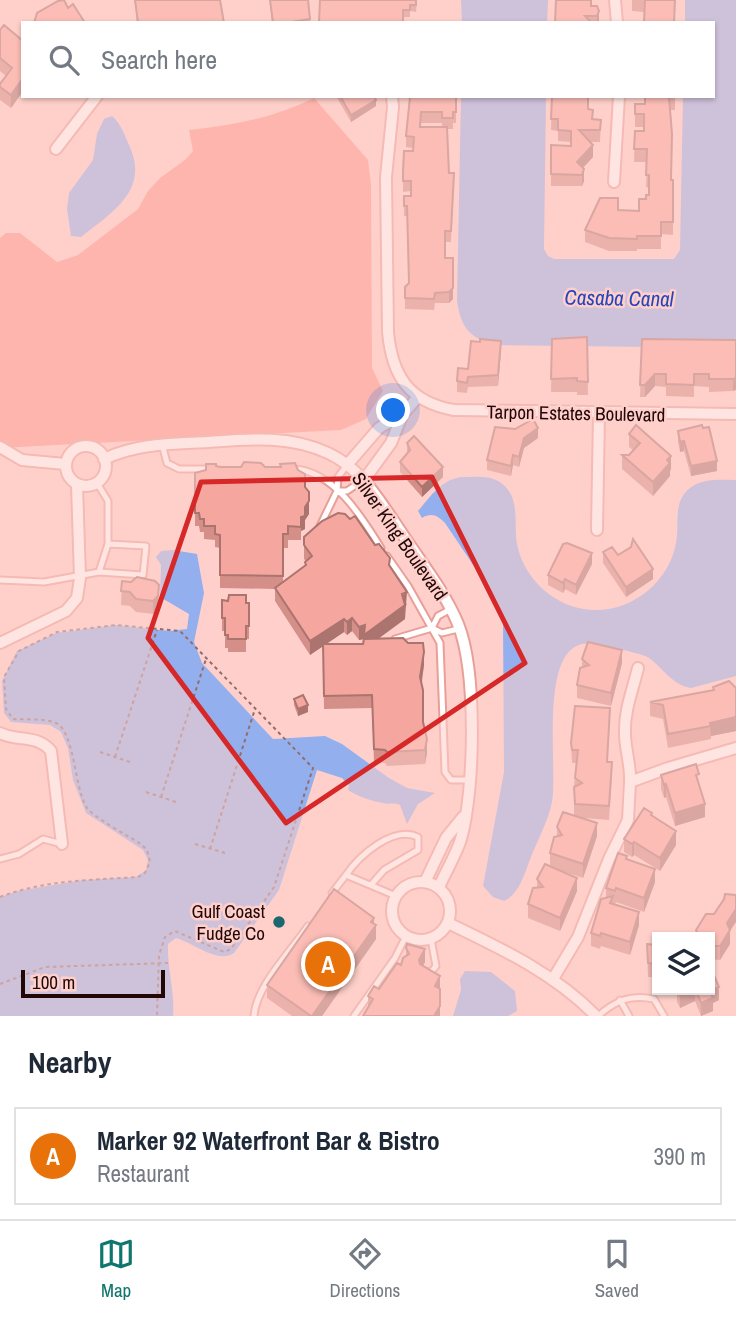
<!DOCTYPE html>
<style>
:root{--surface:#fff;--page:#f2f2f3;--text:#1f2937;--muted:#747a83;--line:#e0e1e3;--accent:#0f766e}
body{margin:0;font-family:"Archivo Narrow",sans-serif;background:var(--page);color:var(--text)}
.controls{position:absolute;right:21px;bottom:21px;display:grid;overflow:hidden;border-radius:0px;box-shadow:0 2px 5px #0004}
.controls button{width:63px;height:63px;display:grid;place-items:center;padding:0;border:0;border-bottom:2px solid var(--line);background:var(--surface);color:var(--text);font:35px sans-serif}
.scale{position:absolute;left:21px;bottom:18px;width:144px;box-sizing:border-box;padding-left:7px;border:4px solid #210807;border-top:0;font-size:19px;line-height:24px;white-space:nowrap;color:#210807;-webkit-text-stroke:5px #ffd0cb;paint-order:stroke}
.you{position:absolute;left:394px;top:411px;width:24px;height:24px;margin:-18px;border:5px solid #fff;border-radius:50%;background:#1a73e8;box-shadow:0 0 0 10px #1a73e833}
.badge{display:grid;place-items:center;width:46px;height:46px;border-radius:50%;background:var(--accent);color:#fff;font-size:23px;font-weight:700}
.pin{position:absolute;translate:-50% -50%;border:4px solid #fff;box-shadow:0 2px 7px #0006}
.list{margin:0;padding:0;list-style:none}
h2{display:flex;justify-content:space-between;align-items:center;height:91px;margin:0;padding:0 28px;font-size:30px}
h2 small{font-size:23px;font-weight:400;color:var(--muted)}
.list li{display:grid;grid-template-columns:46px 1fr auto;gap:21px;align-items:center;box-sizing:border-box;height:98px;margin:0 14px 14px;padding:0 14px;border:2px solid var(--line);border-radius:0px}
.list b{display:block;font-size:26px;white-space:nowrap}
.list p{margin:0;font-size:23px;white-space:nowrap;color:var(--muted)}
.list em{font-size:23px;font-style:normal;color:var(--muted)}
.icon{flex:none;width:38px;height:38px;fill:none;stroke:currentColor;stroke-width:2;stroke-linecap:round;stroke-linejoin:round}
.map{position:relative;flex:none;width:736px;height:1016px;overflow:hidden}
.search{position:absolute;background:var(--surface);box-shadow:0 2px 5px #0004;left:21px;right:21px;top:21px;height:77px;display:flex;align-items:center;gap:18px;box-sizing:border-box;padding:0 24px;border-radius:0px;color:var(--muted);font-size:26px}
.sheet{height:203px;background:var(--surface)}
nav{display:flex;justify-content:space-around;align-items:center;box-sizing:border-box;height:98px;border-top:2px solid var(--line);background:var(--surface);font-size:19px;color:var(--muted)}
nav a{display:grid;justify-items:center;gap:4px}
nav .on{color:var(--accent)}
.map>svg:first-child{display:block}
.green{fill:#fd948b}
.water{fill:#93afee}
.lines{fill:none;stroke-linecap:round;stroke-linejoin:round}
.service-casing{stroke:#e99f98;stroke-width:9}
.minor-casing{stroke:#e99f98;stroke-width:14}
.path{stroke:#926e6b;stroke-width:2;stroke-dasharray:3.5 3.5;stroke-linecap:butt}
.service{stroke:#fff;stroke-width:5}
.minor{stroke:#fff;stroke-width:10}
.wall{fill:#d38f88;fill-rule:evenodd}
.shaded-wall{fill:#ac746f}
.building{fill:#f5a69e;stroke:#ac746f;stroke-width:2}
.marked{fill:none;stroke:#d62828;stroke-width:5;stroke-linejoin:round}
.poi-dot{fill:#1a676f;stroke:#ffd0cb;stroke-width:2.5}
.labels{text-anchor:middle;dominant-baseline:central;stroke-width:5;stroke-linejoin:round;paint-order:stroke}
.street-label{font-size:19px;fill:#210807;stroke:#ffd0cb}
.poi-label{font-size:19px;fill:#210807;stroke:#ffd0cb;text-anchor:end}
.water-label{font-size:21px;font-style:italic;fill:#2145bb;stroke:#ffd0cb}
</style>
<div class="map">
<svg width="736" height="1016" viewBox="0 0 736 1016">
<rect width="100%" height="100%" fill="#ffd0cb"/>
<path class="green" d="M314 98 368 160 371 185 372 368 383 391 366 419 341 430 0 448V238L6 233H20L57 262 78 255 138 209 148 191 160 178 185 160 193 151 189 130C233 125 274 118 314 98Z"/>
<path class="water" d="M461 0H548L547 23H462Z
M685 0H736V348L497 345C470 339 461 328 457 301L461 96H546L544 249 548 256 554 259H674L680 250 683 96H713V23H685Z
M112 116C121 124 124 134 129 145 150 190 113 212 81 237L71 236 67 209 69 193 93 160 97 134 104 119Z
M461 477C473 477 487 475 498 481 522 495 513 522 517 544 524 580 556 608 592 610 632 612 669 582 676 543 680 524 672 502 690 488 703 478 720 480 736 480V676L691 688C672 685 664 669 649 658 642 653 591 642 582 644 539 653 558 769 552 802 548 822 536 843 529 862 524 876 518 895 504 901L493 897 483 886 504 772 503 618 496 599 445 523C438 516 432 512 422 518L418 511C431 496 441 480 461 477Z
M173 550 197 554 204 593 194 642 202 663 273 739 325 736 342 744 389 778 407 788 435 793 418 804 407 824 400 805C393 802 389 805 383 803 371 801 357 796 348 790L349 785 342 778 317 770 279 890 234 953C217 964 194 943 176 938L168 944C167 968 175 992 173 1016H0V897L18 891 83 880 136 877 146 870 148 860 143 850 86 813 73 780 68 748 61 732 50 725 11 722 4 713 2 681 17 651 56 633 116 625 169 631 187 629 189 614 160 597 161 565 156 557 161 551Z
M465 971 491 972 515 991 517 1011 508 1016H453L461 990 460 979Z"/>
<g class="lines">
<defs>
<path id="service" d="M162 444 167 463 179 469H213
M347 465 338 477 337 491H347L363 480
M293 469C333 470 362 517 381 548
M97 483 108 501V544L99 572
M320 526 337 491
M387 556 408 586 440 643 445 772 451 780H469
M0 580 44 582 99 572 143 575 146 546 108 544
M451 609 438 616 432 628 442 633 458 629
M395 639 432 628
M0 859 19 854 43 839 62 844
M346 875C359 856 393 825 418 837V850L384 870 371 885
M332 893 346 875 396 896
M424 972 432 971 436 966 431 939
M620 1000 629 1016
M254 1016C256 986 291 951 308 926
M354 1016 395 958 406 936
M598 1016C615 1001 630 994 654 999L664 1016"/>
<path id="minor" d="M615 0 617 23
M392 96 393 107 386 177 388 332C392 376 409 402 454 410L736 414
M56 149 97 96
M614 182 619 96
M66 466a20 20 0 1 1 40 0a20 20 0 1 1-40 0Z
M0 447 22 460 65 464
M104 459C138 443 172 444 208 442 250 439 289 435 328 453 361 468 379 500 399 529 419 560 444 590 458 624 477 671 475 790 461 839 456 855 446 871 439 887
M347 465 379 428 404 413 418 397
M364 480 391 443 402 416
M597 530 599 413
M0 643 66 611 77 598 80 578 77 485
M0 733C18 742 37 734 51 751L62 844
M630 782C631 765 625 750 625 733 624 711 633 689 638 668
M392 911a29 29 0 1 1 58 0a29 29 0 1 1-58 0Z
M425 882 446 838 463 817
M448 923C502 949 554 973 596 1016
M553 979 578 937 609 859 628 820 630 782 668 768 736 748"/>
</defs>
<use href="#service" class="service-casing"/>
<use href="#minor" class="minor-casing"/>
<path class="path" d="M100 752 130 762
M115 757 157 630
M146 792 176 802
M161 797 206 659
M195 844 225 853
M210 849 255 709
M0 897C44 880 92 880 138 877L145 873 150 862 147 850 141 844C130 837 93 817 87 808 74 788 75 732 56 723 44 718 26 720 13 719L6 709 4 677 19 651 57 632 116 625 180 631 313 768 274 887 231 949 224 952 175 931 165 937 159 955 157 1016
M0 984 45 967 168 963"/>
<use href="#service" class="service"/>
<use href="#minor" class="minor"/>
</g>
<path class="wall" d="M135 0 224 23H137Z
M270 0 310 19V23H272Z
M320 0H417L416 12 410 11V17H403V23H319Z
M632 0H675L644 12 632 11Z
M591 6H597L599 23H555Z
M0 30 23 41V94H21L11 108 0 100V84L6 76 0 71Z
M336 96H374L376 106 351 122Z
M456 96V123H453V129H447L449 173H454L451 242H445V258L453 299 449 303H435L434 310 405 309V287L409 283 407 216H404V196H411V191L403 192V171L413 151V148L406 147V136L419 97ZM421 123H442V127H421Z
M552 96H603V98H588V109L592 119 601 120 600 142H590L593 157 583 168 584 181 582 186H551V145L571 146V142L558 141V131L551 130Z
M675 96V110H670L671 180H673V235L661 234V249H637V251H609L585 242V230L618 210 639 211 649 195V188L646 187 647 162H634L635 131H644V127H635V104H645Z
M587 337 588 395H577V392H551L552 339Z
M642 339 736 340 733 391 709 392V387L694 386V397L666 396V387L655 386 645 397H640Z
M501 351 498 386 468 387 467 393 457 392V381L468 369Z
M678 431 717 471 691 476 684 451 680 452 678 442Z
M629 434 671 469 670 471V476L653 496 622 469V455H629L633 450 629 447Z
M538 438 524 448 519 467 513 465 511 476 487 470V460Z
M407 443 443 477 422 497 400 472V462L407 453Z
M216 466 265 467 305 487 309 492V514L305 520V529L301 531V540H288V548H283V582L305 566V562L306 561 304 559V537L390 566 407 605 405 606V619L378 639 424 665 422 682 423 723 427 753 425 764 387 766 385 763 374 762 372 708 324 709 323 646 310 655 275 601V589L220 588V548L215 547V540L204 539V532H200L199 526H195V473ZM352 631 359 640 364 639 363 644H326L344 632 347 635Z
M603 552 618 555 653 579 626 597 603 563Z
M592 564 576 595 565 589 563 593 548 585V575Z
M122 581 159 598 158 610 153 614 136 612 130 606 121 605Z
M246 603H249V639H246V652H228V648H225V631H222V618Z
M582 659 622 663 611 706 577 698V685L582 667Z
M713 687 736 688V731L711 736V739L668 748 663 719 650 716V702L713 690Z
M294 699 308 712 298 716 294 705Z
M610 721 607 762 612 776 609 820 583 818 597 836 583 878 559 870 577 891 560 931 528 918V904L537 887V879L550 866V853L557 836V827L574 815V787L576 763H572L571 743Z
M661 775 699 783 705 817 675 826 666 797 664 798 661 789Z
M652 816 676 845 660 871 634 855 632 857 624 852V839Z
M627 859 655 882 644 912 616 902 615 904 613 903 639 925 630 955 601 946 600 949 591 946V933L606 898V888Z
M374 924 376 939 322 1016H292L267 998V985Z
M696 930 730 931V944L720 960 710 959V937H696Z
M647 944 657 945V983L654 977H648Z
M406 948 425 962 423 966 440 989V1016H363L368 1008V996L379 989 401 965 406 956Z
M677 990H710L719 1000 713 1003V1011L701 1016 695 1001 680 1008 677 1002Z"/>
<path class="shaded-wall" d="M599 11V23H597V16Z
M21 81V94L11 108V95Z
M376 100V106L351 122V115Z
M593 145V157L577 174V162Z
M584 169V181L582 186V175Z
M453 288V299L449 303V292Z
M501 341V351L498 386V375Z
M655 374V386L645 397V385Z
M736 378V390L733 391V379Z
M538 428V438L524 448 519 467V457L524 438Z
M684 441V451L680 452V442Z
M513 455V465L511 476V466Z
M671 456V469L670 471V476L653 496V482Z
M717 461V471L691 476V466Z
M443 467V477L422 497V487Z
M309 501V514L305 520V507Z
M305 516V529L301 531V540V517Z
M592 553V564L576 595V585Z
M653 569V579L626 597V587Z
M565 579V589L563 593V583Z
M159 585 158 610 153 614V601Z
M407 592 405 619 364 649V639L359 640V627Z
M352 618V631L347 635V622Z
M344 619V632L310 655V641Z
M622 650V663L611 706V693Z
M424 652V665L420 690V677Z
M308 705V712L298 716V709Z
M736 717V731L711 736 710 723Z
M427 739V753L425 764V750Z
M666 784V797L664 798V785Z
M705 804V817L675 826V813Z
M597 823V836L583 878V864Z
M676 831V845L660 871V858Z
M634 842V855L632 857V844Z
M655 869V882L644 912V898Z
M577 878V891L560 931V918Z
M736 909V922L730 931V944L720 960V946L727 923Z
M639 912V925L630 955V942Z
M374 918V927L376 925V939L322 1016H312Z
M425 949V962L419 973V960Z
M440 976V989L435 986Z
M719 987V1000L713 1003V1011L701 1016V1003L710 991Z
M440 989V1016H434Z
M691 990H695V1001L680 1008V995Z"/>
<path class="building" d="M64 0 68 8 73 4 85 23H34L37 13 58 1Z
M135 0H220L224 23H138Z
M270 0H308L310 19 285 23H273Z
M320 0H416V5H410V10H403V23L319 22Z
M556 0H591V6H597L599 11 597 16H585L592 23H555Z
M645 0H675L674 23H644Z
M4 25 23 41V81H21L11 95 0 87V84L12 68 0 58V30Z
M340 96H374L376 100 351 115Z
M456 96V112H453V118H442V112H421L420 127H447L449 173H454L451 231H445V258H453V288L449 292 435 293 434 299 405 298V287L409 283 407 206H404V196H411V181H403V171L404 151H413L414 137 406 136 410 97Z
M552 96H588V109L593 110 592 119 601 120 600 130H579L593 145 577 162 584 169 582 175 551 174V145L571 146V131L558 130V119H551Z
M645 96H675V97H669L672 134 671 180H673V222H661V236H637V239L609 238 585 230 600 198H618V210L639 211V199H646V195H649V175H646L647 149H634L635 131H644V114H635V104H645Z
M587 337 588 382 577 381V378L551 379 552 339Z
M480 339 501 341 498 375 468 377 467 383 457 381 458 368 468 369 471 341 480 342Z
M642 339 736 340V378L733 379H709V374H694V385L666 384V374H655L645 385H640Z
M533 419 538 428 524 438 519 457 513 455 511 466 487 460 495 427 515 429Z
M636 425 671 456 667 460 670 463 653 482 622 455H629L640 443 629 434Z
M702 425 703 428 709 427 717 461 691 466 684 441 680 442 678 431Z
M414 436 443 467 422 487 400 462 410 450 407 443Z
M244 462 261 463 265 467H281L280 464 295 463 298 470 305 474V487L309 492V501L305 507V516L301 517V527L288 526V534H283V576L220 575V535L215 534V526H204V519H200L199 513H195V473L206 470V464H216V466L220 467H241Z
M338 513 345 514 350 519 355 516 375 545 379 544 390 558 389 565 407 592 402 594 405 605 364 635 365 625 359 627 352 618 347 622 344 619 310 641 275 588 306 565 305 562 312 556 304 545V537L322 521Z
M633 539 653 569 626 587 603 552 612 547 618 555 631 547Z
M567 543 592 553 576 585 565 579 563 583 548 575 563 544Z
M137 577 155 581 159 585 158 596 153 601 136 599 130 592 121 591 122 581 131 582Z
M229 595H246V603H249V626H246V639H228V635H225V618H222V600L228 601Z
M403 638 408 643H423L424 652 420 677 423 690V722L427 739 425 750 387 752 385 750 374 749 372 695 324 696 323 644H363L364 639Z
M588 642 622 650 611 693 577 685 580 668 589 665 582 659Z
M729 681 736 688V717L710 723 711 726 668 734 663 705 650 702 714 690 713 687Z
M303 695 308 705 298 709 294 699Z
M575 706 610 708 607 762H612L609 806 575 804 574 787 582 783 575 778 578 750H572L571 743Z
M696 764 699 774 696 775 705 804 675 813 666 784 664 785 661 775Z
M644 808 652 813 651 815 676 831 660 858 634 842 632 844 624 839Z
M563 812 597 823 583 864 550 853 554 837 562 835 557 827Z
M618 853 627 856 626 859 655 869 644 898 616 888 615 891 606 888Z
M545 864 577 878 560 918 528 904 533 888 543 887 537 879Z
M334 889 374 918 371 922 376 925 312 1016H311L267 985Z
M725 894 736 895V909L727 923 730 930 720 946H710V937H699L696 930 706 914H714L724 899Z
M613 896 610 903 639 912 630 942 601 933 600 936 591 933 601 899Z
M662 933 672 934V937H658H662Z
M407 944 425 949 419 960 420 964 440 976 435 986 440 989V1006L434 1016H363L373 999 368 996 374 986 379 989 397 963 401 965 403 958 409 954 406 948Z
M647 944 657 945V969L654 964 648 963Z
M710 966 719 987 710 991 713 998 701 1003 696 990H710Z
M677 990H691L680 995Z"/>
<path d="M0 0H736V1016H0ZM432 477 525 663 286 823 148 638 201 482Z" fill="#ffd0cb" fill-opacity=".55" fill-rule="evenodd"/>
<path class="marked" d="M432 477 525 663 286 823 148 638 201 482Z"/>
<circle class="poi-dot" cx="279" cy="922" r="7"/>
<g class="labels">
<g class="street-label">
<text transform="translate(576 413) rotate(1)">Tarpon Estates Boulevard</text>
<text transform="translate(400 536) rotate(55)">Silver King Boulevard</text>
</g>
<g class="poi-label">
<text x="265" y="911">Gulf Coast<tspan x="265" dy="22">Fudge Co</tspan></text>
</g>
<g class="water-label">
<text transform="translate(619 298) rotate(1)">Casaba Canal</text>
</g>
</g>
</svg>
<div class="controls">
<button><svg class="icon" aria-label="layers" viewBox="0 0 24 24"><path d="M12 4l9 5-9 5-9-5zM3 14l9 5 9-5"/></svg></button>
</div>
<div class="scale">100 m</div>
<div class="you"></div>
<div class="pin badge" style="left:328px;top:964px;background:#e8710a">A</div>
<div class="search"><svg class="icon" aria-label="search" viewBox="0 0 24 24"><circle cx="10" cy="10" r="6"/><path d="M15 15l6 6"/></svg>Search here</div>
</div>
<section class="sheet">
<h2>Nearby<small></small></h2>
<ul class="list">
<li><span class="badge" style="background:#e8710a">A</span><div><b>Marker 92 Waterfront Bar &amp; Bistro</b><p>Restaurant</p></div><em>390 m</em></li>
</ul>
</section>
<nav>
<a class="on"><svg class="icon" aria-label="map" viewBox="0 0 24 24"><path d="M3 6l6-2 6 2 6-2v14l-6 2-6-2-6 2zM9 4v14M15 6v14"/></svg>Map</a>
<a><svg class="icon" aria-label="directions" viewBox="0 0 24 24"><path d="M12 3l9 9-9 9-9-9zM9 14v-3h6M13 9l2 2-2 2"/></svg>Directions</a>
<a><svg class="icon" aria-label="saved" viewBox="0 0 24 24"><path d="M7 4h10v16l-5-4-5 4z"/></svg>Saved</a>
</nav>
